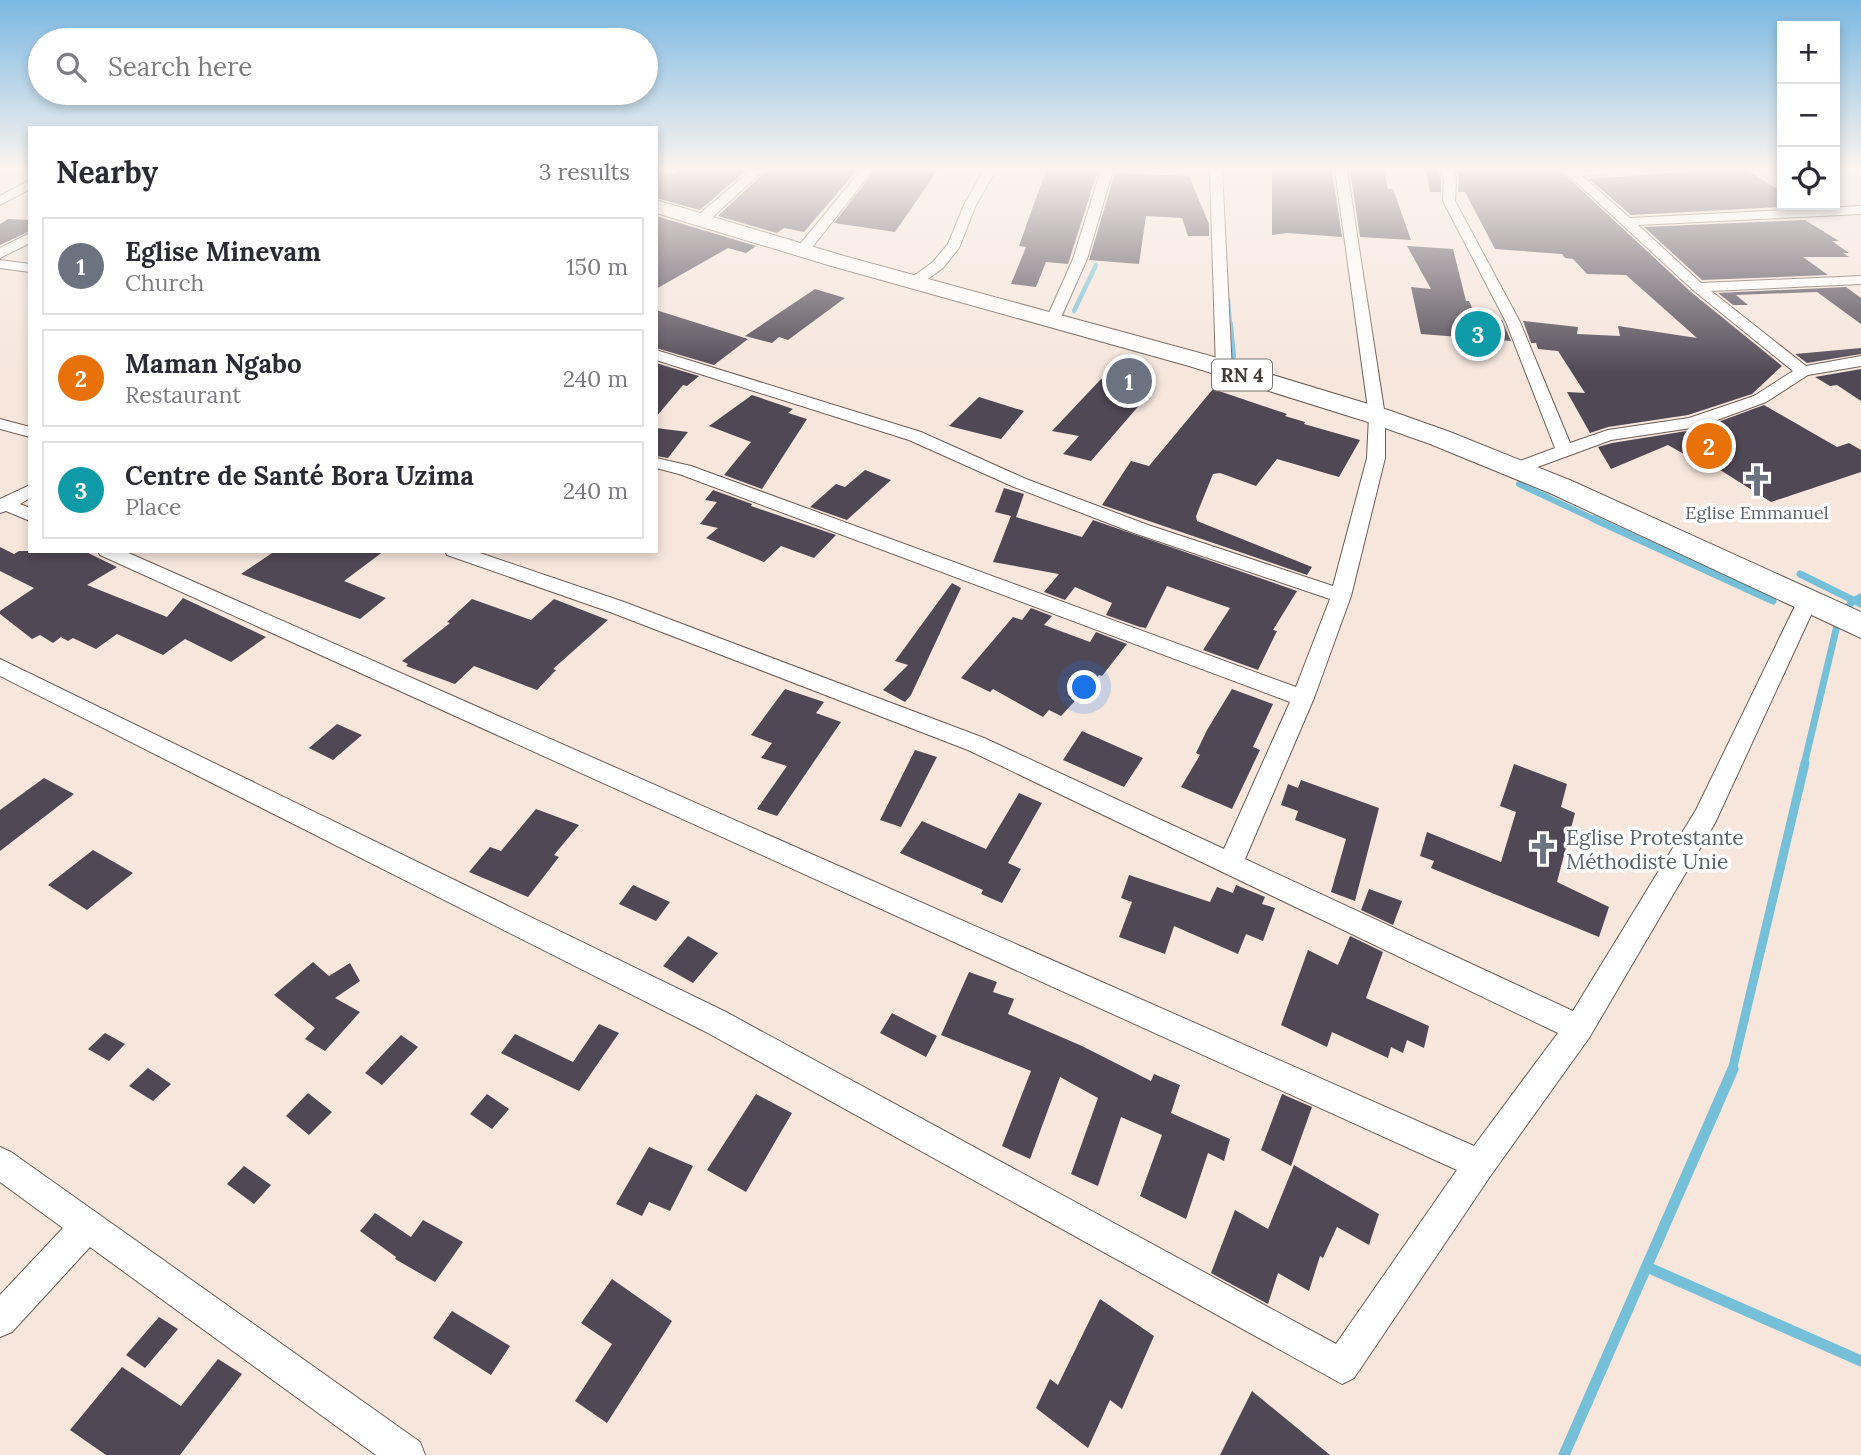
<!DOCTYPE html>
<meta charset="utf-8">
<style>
:root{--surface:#fff;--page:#f2f2f3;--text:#2b2b33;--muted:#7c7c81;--line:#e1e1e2;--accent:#9a681d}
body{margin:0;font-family:Lora,serif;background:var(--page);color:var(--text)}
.controls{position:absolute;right:21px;top:21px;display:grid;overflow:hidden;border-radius:0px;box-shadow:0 4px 10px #0003}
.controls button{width:63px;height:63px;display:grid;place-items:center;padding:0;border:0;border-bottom:2px solid var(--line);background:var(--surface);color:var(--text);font:35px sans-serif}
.you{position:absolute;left:1085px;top:688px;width:24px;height:24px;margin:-18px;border:5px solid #fff;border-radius:50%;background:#1a73e8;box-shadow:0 0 0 10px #1a73e833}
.badge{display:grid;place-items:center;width:46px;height:46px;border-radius:50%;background:var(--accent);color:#fff;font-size:23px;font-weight:700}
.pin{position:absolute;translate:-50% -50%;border:4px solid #fff;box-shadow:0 2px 7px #0006}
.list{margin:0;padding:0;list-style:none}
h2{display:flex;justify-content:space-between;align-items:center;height:91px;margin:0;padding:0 28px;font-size:30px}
h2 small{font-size:23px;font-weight:400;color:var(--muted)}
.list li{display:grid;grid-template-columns:46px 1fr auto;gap:21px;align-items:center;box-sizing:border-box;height:98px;margin:0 14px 14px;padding:0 14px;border:2px solid var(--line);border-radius:0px}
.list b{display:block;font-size:26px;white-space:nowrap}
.list p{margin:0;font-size:23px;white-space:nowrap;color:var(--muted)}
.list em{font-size:23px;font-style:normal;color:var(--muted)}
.icon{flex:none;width:38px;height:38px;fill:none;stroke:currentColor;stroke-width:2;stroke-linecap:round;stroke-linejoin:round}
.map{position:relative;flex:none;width:1861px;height:1455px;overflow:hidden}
.search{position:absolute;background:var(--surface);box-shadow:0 4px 10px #0003;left:28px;top:28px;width:630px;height:77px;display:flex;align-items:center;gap:18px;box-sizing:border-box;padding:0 24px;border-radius:38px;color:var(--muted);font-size:26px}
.panel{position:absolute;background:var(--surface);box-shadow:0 4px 10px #0003;left:28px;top:126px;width:630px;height:427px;border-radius:0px}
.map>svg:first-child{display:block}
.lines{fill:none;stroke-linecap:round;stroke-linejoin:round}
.stream-far4{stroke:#76bfd8;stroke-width:4.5}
.stream-far3{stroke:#76bfd8;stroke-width:6}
.stream-far2{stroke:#76bfd8;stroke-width:7}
.stream-far1{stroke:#76bfd8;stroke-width:9}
.stream{stroke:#76bfd8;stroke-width:11}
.building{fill:#504855}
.minor-casing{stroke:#6b5d55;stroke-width:2}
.primary-casing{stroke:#6b5d55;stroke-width:2}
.minor{fill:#fff;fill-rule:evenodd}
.primary{fill:#fff;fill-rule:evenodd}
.labels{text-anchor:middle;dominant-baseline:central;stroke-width:7;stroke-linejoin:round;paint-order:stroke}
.far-worship-label{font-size:18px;fill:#5b616d;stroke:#fff}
.shield{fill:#fff;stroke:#797572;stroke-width:2}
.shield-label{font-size:19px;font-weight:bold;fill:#403a36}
.worship-label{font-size:21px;fill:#5b616d;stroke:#fff;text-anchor:start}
</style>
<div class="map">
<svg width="1861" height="1455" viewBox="0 0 1861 1455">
<rect width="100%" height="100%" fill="#f6e6dc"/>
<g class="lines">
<path class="stream-far4" d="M1228 300 1230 326
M1074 311 1096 265"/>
<path class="stream-far3" d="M1230 324 1233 356
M1519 484 1598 521"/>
<path class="stream-far2" d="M1594 519 1773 601
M1800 574 1861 604
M1804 765 1839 617 1853 601 1861 597"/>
<path class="stream-far1" d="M1732 1071 1805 763"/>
<path class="stream" d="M1647 1267 1861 1361
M1564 1455 1733 1069"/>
</g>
<path class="building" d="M656 170 674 173 679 170H747L700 210 656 198Z
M767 170H857L804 232 784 228 777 233 718 216Z
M875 170H938L895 232 834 223Z
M1046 170H1097V173L1068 264 1046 262 1036 287 1011 284 1026 247 1019 246Z
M1272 170H1332L1342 237 1287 233 1272 235Z
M1350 170H1384L1388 189H1393L1411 240 1360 237Z
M1426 170H1438L1441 179V192H1430Z
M1455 170H1560L1691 292 1782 366 1752 394 1688 415 1608 427 1590 433 1567 392 1585 393 1558 351 1538 349 1536 343H1531L1523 321 1578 327 1577 334 1620 336 1618 326 1697 338 1626 275 1587 274 1573 259 1565 258 1562 254 1495 249 1465 192H1458L1459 178Z
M1708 170H1747L1782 192V205H1780L1782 207 1631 215 1589 179Z
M1115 173 1189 176 1209 224V236H1188L1182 218 1146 216 1139 264 1089 260Z
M656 216 756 246 746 253 728 248 656 289Z
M8 219 30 220V231L0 245V224Z
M1805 220 1839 241H1832L1849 253H1843L1849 257H1803L1828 275 1702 280 1644 227Z
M1407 246 1453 249 1466 301H1469L1477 318 1502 320 1511 341 1421 334 1411 287 1431 289Z
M1846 287 1861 298V324L1817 292 1736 295 1748 305H1733L1718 293Z
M815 289 845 298 788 340 779 337 772 343 745 336Z
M656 310 748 339 714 365 656 348Z
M1861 348V354L1807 363 1795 354Z
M656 363 699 376 687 386 683 385 656 417Z
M1861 369V401L1837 385 1830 386 1815 377Z
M1115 375 1155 387 1091 461 1063 454 1079 436 1052 431 1101 379 1110 381Z
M1213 389 1287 414 1285 416 1305 422 1304 424 1360 440 1339 477 1277 459 1256 486 1220 473 1213 474 1196 516 1197 521 1312 567 1307 575 1102 505 1131 461 1149 466Z
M752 395 793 409 788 413 807 419 762 489 724 475 751 442 709 426Z
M979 397 1024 411 1001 439 949 426Z
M1764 405 1837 447 1849 443 1861 450V472L1771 502 1717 468 1712 470 1668 445 1611 469 1598 447 1612 443 1699 429Z
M656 428 688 432 668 458 656 456Z
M865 470 891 480 847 520 810 507 836 484 845 487Z
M1004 488 1024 494 1016 517 1082 537 1093 520 1297 591 1273 630 1277 631 1258 670 1203 650 1230 608 1167 586 1146 628 1140 627 1106 615 1112 603 1075 587 1065 600 1044 592 1059 574 993 562 1011 516 995 512Z
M713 490 752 504 751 506 836 535 814 558 781 546 764 562 706 538 718 528 700 524 717 502 705 500Z
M0 547 14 554 19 551H84L117 567 87 585 167 617 183 598 266 637 231 662 185 639 163 655 117 634 96 649 73 638 68 641 61 637 53 643 40 635 32 639 0 614V611L34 588 0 571Z
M275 551H384L344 581 386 598 360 619 241 574Z
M952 583 961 588 911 695 905 702 883 690 908 665 895 661Z
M472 599 531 620 554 599 608 620 553 669 556 670 537 690 474 666 455 684 406 666 408 664 402 661 450 623 447 622Z
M1031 608 1052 616 1044 625 1090 642 1096 632 1127 644 1102 676 1099 675 1061 716 1049 710 1043 717 993 689 990 692 961 678 1013 617 1022 620Z
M785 689 824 702 816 713 841 722 777 816 757 809 787 766 761 758 772 743 751 735Z
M1232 689 1273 704 1253 747 1260 750 1232 809 1181 787 1200 755 1196 753 1207 730Z
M337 724 362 735 333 760 309 748Z
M1082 731 1143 758 1124 787 1063 760Z
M915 750 937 757 901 827 880 820Z
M1514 764 1567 784 1561 807 1575 813 1557 882 1609 907 1599 937 1431 868 1434 861 1420 856 1427 832 1501 862 1516 812 1500 806Z
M44 778 74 794 0 851V810Z
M1301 780 1379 808 1355 901 1331 892 1346 839 1295 820 1298 811 1281 805 1288 784 1298 788Z
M1019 793 1042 803 1008 863 1021 869 1002 903 981 894 983 890 900 853 922 821 986 849Z
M536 809 579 825 554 855 559 857 528 897 469 872 490 847 501 851Z
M93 850 133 873 87 910 48 885Z
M1129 875 1210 902 1217 887 1233 893 1236 885 1265 897 1262 904 1275 908 1263 941 1246 934 1238 954 1174 926 1165 954 1119 937 1132 902 1121 898Z
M633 885 670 902 656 921 619 904Z
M1369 889 1402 901 1393 925 1361 910Z
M688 936 718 953 693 983 663 966Z
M1350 936 1383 952 1366 998 1429 1026 1424 1048 1407 1040 1403 1053 1391 1047 1388 1058 1332 1032 1327 1047 1281 1025 1308 950 1338 965Z
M313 962 329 976 350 963 360 981 335 998 360 1012 325 1051 305 1039 315 1028 274 995Z
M969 972 997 982 993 992 1014 999 1008 1014 1082 1046 1151 1081 1154 1074 1180 1085 1171 1113 1230 1139 1224 1161 1208 1153 1186 1219 1140 1196 1162 1135 1121 1117 1098 1186 1071 1174 1098 1098 1060 1077 1030 1159 1002 1146 1031 1071 941 1035Z
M892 1013 937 1036 926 1057 880 1033Z
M599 1024 619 1033 579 1091 501 1053 515 1034 573 1062Z
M105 1033 125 1044 109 1061 88 1049Z
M401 1035 418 1047 382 1085 365 1073Z
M148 1068 171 1084 153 1101 129 1086Z
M308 1093 332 1112 309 1135 286 1116Z
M487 1094 509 1109 492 1129 470 1114Z
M756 1094 792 1113 746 1192 707 1170Z
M1282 1094 1312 1107 1291 1166 1261 1150Z
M649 1147 693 1166 670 1211 649 1202 642 1216 616 1204Z
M1294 1165 1379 1214 1369 1245 1337 1227 1323 1258 1320 1256 1309 1291 1278 1273 1268 1304 1211 1273 1235 1210 1268 1229Z
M244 1166 271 1185 254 1204 227 1184Z
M375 1213 411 1237 423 1220 463 1242 435 1282 395 1259 396 1257 360 1231Z
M612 1279 672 1321 607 1423 575 1401 612 1344 581 1323Z
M1100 1299 1154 1336 1122 1409 1110 1400 1088 1448 1036 1408 1050 1379 1058 1385Z
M452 1311 510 1346 491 1375 433 1338Z
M159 1317 178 1329 145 1368 126 1355Z
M218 1359 242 1374 180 1455H106L70 1430 122 1367 181 1406Z
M1252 1391 1330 1455H1220Z"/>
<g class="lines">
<defs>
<path id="minor" d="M751 170H764L706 223H696V217Z
M861 170H873L807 254H797V248Z
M984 170H996L976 205 959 248 943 268 918 286H908V280L933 262 948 244 964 205Z
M1101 170H1113L1087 259 1059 322 1052 326 1047 325 1045 322 1073 259Z
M1210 170H1222L1232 370 1224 375 1216 370Z
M1335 170H1347L1385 416V458L1351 596 1314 698 1245 859 1573 1011 1696 810 1797 602 1800 597H1814L1817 602 1715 823 1589 1038 1491 1175 1354 1378 1342 1384 706 1032 0 676V659L726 1012 1336 1344 1457 1170 100 555 98 551H124L1474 1146 1558 1033 968 750 610 612 447 555 445 551H474L624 602 984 738 1224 849 1290 702 679 474 656 468V458L691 466 1296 687 1330 599 1134 533 1014 487 909 440 656 360V350L921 432 1026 479 1148 525 1333 586 1367 458 1369 416Z
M1440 170H1452L1456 178 1455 201 1520 322 1570 443 1608 430 1689 418 1754 396 1793 371 1693 290 1563 170H1613L1607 174 1582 176 1630 218 1861 206V214L1638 225 1701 283 1861 276V284L1711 291 1806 366 1861 356V366L1808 375 1766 402 1698 427 1611 440 1524 472H1512L1509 468 1512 464 1555 448 1506 322 1443 201 1444 178Z
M30 180V189L0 205V196Z
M30 233V243L0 258V248Z
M0 260 30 264V272L0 268Z
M0 419 30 427V437L0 429Z
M30 485V498L20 504 30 508V521L6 511 0 513V499Z
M0 1147 11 1152 420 1442 425 1455H376L90 1247 12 1332 0 1337V1295L63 1228 0 1182Z"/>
<path id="primary" d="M656 200 844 256 1207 355 1388 410 1450 432 1572 481 1861 612V638L1552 494 1430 444 1368 422 1189 366 828 265 656 213Z"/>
</defs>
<use href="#minor" class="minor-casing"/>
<use href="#primary" class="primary-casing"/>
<use href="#minor" class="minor"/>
<use href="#primary" class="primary"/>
</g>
<linearGradient id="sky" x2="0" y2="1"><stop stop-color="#7ab8e2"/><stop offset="0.45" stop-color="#fbf4ef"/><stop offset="1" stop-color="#fbf4ef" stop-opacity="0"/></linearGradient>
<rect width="1861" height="374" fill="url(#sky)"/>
<defs>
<symbol id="church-bare" viewBox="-9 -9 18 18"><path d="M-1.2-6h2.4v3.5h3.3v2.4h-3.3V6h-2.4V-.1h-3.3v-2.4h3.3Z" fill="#6b7280" stroke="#fff" stroke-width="2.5" paint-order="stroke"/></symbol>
</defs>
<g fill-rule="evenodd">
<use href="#church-bare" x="1735" y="459" width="44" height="44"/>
<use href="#church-bare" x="1521" y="827" width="44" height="44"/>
</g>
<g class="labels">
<g class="far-worship-label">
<text x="1757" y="512">Eglise Emmanuel</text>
</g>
<rect class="shield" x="1212" y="359.5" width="60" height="31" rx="5"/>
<g class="shield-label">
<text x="1242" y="375">RN 4</text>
</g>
<g class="worship-label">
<text x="1566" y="837">Eglise Protestante<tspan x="1566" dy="24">Méthodiste Unie</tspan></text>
</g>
</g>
</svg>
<div class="controls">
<button>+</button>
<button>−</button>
<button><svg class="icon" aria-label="locate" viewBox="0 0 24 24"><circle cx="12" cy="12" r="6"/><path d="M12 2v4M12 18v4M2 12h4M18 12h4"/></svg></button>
</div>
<div class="you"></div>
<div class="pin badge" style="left:1129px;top:381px;background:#6b7280">1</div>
<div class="pin badge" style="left:1709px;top:446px;background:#e8710a">2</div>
<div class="pin badge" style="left:1478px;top:334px;background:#0f9aa8">3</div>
<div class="search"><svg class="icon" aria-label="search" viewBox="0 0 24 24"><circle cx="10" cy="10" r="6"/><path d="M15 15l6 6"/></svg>Search here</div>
<section class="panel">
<h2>Nearby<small>3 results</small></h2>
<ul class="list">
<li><span class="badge" style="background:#6b7280">1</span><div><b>Eglise Minevam</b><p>Church</p></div><em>150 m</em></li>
<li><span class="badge" style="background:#e8710a">2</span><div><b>Maman Ngabo</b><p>Restaurant</p></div><em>240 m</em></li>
<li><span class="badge" style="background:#0f9aa8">3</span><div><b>Centre de Santé Bora Uzima</b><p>Place</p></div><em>240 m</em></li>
</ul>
</section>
</div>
